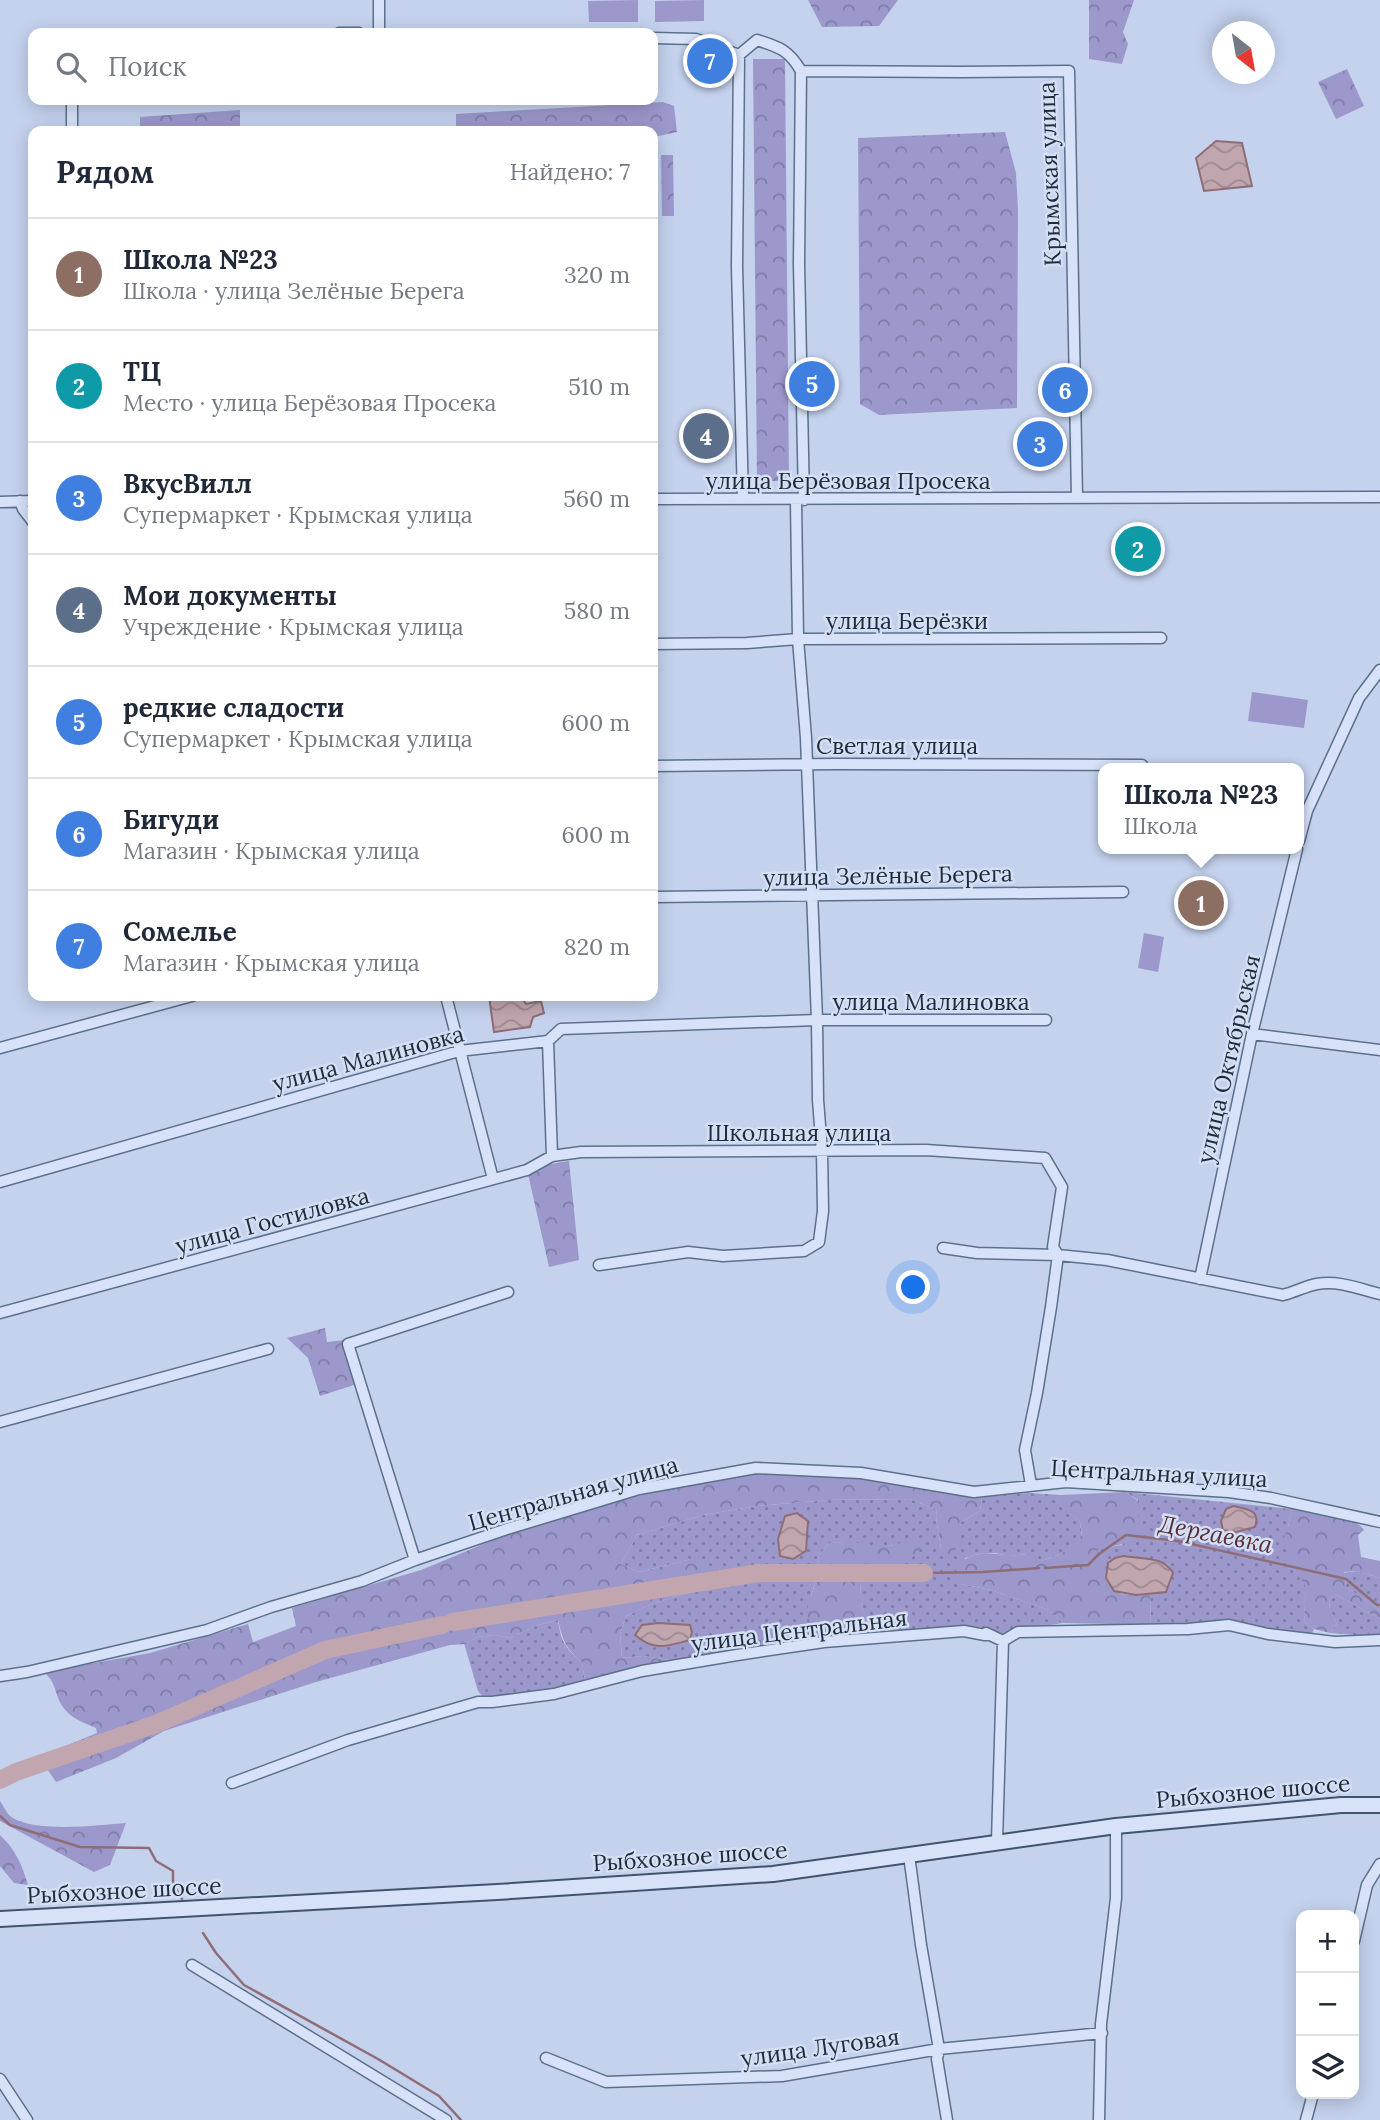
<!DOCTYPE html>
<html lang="ru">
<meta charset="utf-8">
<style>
:root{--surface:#fff;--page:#f2f2f3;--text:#1f2937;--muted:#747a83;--line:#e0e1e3;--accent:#d93025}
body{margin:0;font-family:Lora,serif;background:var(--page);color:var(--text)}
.controls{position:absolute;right:21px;bottom:21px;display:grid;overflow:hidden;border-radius:14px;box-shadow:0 4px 18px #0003}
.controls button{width:63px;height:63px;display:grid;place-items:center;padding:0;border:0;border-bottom:2px solid var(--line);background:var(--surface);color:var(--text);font:35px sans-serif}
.compass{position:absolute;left:1212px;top:21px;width:63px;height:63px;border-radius:50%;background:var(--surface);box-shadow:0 4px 18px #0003;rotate:149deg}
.you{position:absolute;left:914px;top:1288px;width:24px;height:24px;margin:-18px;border:5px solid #fff;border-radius:50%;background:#1a73e8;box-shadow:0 0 0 10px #1a73e833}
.badge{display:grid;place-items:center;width:46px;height:46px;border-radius:50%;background:var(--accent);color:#fff;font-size:23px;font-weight:700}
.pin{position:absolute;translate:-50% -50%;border:4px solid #fff;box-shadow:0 2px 7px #0006}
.popup{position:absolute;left:1098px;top:763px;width:206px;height:91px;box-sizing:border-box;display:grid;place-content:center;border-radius:14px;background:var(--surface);filter:drop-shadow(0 2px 5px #0005);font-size:23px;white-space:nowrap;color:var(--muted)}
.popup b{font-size:26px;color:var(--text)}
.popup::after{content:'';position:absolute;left:50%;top:100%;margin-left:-14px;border:14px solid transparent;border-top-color:var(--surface)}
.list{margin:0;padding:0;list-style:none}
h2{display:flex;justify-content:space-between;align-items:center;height:91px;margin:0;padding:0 28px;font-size:30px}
h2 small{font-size:23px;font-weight:400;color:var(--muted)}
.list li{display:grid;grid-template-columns:46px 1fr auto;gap:21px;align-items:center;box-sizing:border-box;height:112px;padding:0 28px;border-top:2px solid var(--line)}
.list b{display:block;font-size:26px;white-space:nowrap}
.list p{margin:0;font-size:23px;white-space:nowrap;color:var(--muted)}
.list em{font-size:23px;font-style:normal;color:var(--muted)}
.icon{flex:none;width:38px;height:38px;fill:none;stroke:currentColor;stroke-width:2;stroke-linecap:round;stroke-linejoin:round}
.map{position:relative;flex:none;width:1380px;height:2120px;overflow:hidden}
.search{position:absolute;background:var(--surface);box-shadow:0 4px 18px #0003;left:28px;top:28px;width:630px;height:77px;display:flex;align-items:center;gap:18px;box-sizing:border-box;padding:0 24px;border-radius:14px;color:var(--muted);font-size:26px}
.panel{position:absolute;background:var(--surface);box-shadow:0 4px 18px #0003;left:28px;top:126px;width:630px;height:875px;border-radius:14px}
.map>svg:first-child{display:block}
.grass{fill:url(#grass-dots);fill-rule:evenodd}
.forest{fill:url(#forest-crowns)}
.pitch{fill:#9c98cc}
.water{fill:url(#water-waves);stroke:#8f6d76;stroke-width:2}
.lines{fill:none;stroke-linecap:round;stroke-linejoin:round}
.stream{stroke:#8f6d76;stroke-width:2.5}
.river{stroke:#c1a6af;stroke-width:18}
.minor-casing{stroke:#5a7189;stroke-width:13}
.secondary-casing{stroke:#3e556b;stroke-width:18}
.minor{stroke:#d7e2f9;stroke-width:10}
.secondary{stroke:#d7e2f9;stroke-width:14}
.labels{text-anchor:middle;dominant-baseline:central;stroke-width:5;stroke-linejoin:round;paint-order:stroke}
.street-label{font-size:23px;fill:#1e2d39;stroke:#d4def5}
.water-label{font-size:24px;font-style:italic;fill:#582e32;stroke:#d4def5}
</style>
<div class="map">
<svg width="1380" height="2120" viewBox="0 0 1380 2120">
<defs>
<pattern id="grass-dots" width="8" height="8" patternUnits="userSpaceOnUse" patternTransform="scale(1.75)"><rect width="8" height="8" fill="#9c98cc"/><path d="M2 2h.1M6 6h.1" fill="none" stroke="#7f7ca7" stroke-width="1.8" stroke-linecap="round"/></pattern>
<pattern id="forest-crowns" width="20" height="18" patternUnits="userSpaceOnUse" patternTransform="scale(1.75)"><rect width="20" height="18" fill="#9c98cc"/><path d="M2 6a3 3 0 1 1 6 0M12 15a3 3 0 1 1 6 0" fill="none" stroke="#7f7ca7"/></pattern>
<pattern id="water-waves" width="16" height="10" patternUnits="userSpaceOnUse" patternTransform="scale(1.75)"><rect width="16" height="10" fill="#c1a6af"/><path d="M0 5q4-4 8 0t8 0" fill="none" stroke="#9c888f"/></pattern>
</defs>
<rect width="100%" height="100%" fill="#c4d2ee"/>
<path class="grass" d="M1125 1492 1292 1509 1288 1527 1294 1569 1306 1585 1304 1604 1305 1623 1314 1629 1312 1634 1283 1632 1236 1622H1213L1160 1628 1151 1625 1150 1594 1158 1593 1170 1585 1173 1573 1168 1564C1149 1561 1125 1551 1108 1563L1102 1559 1096 1549 1122 1545 1138 1500Z
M1028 1493 1061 1495 1054 1498 1080 1522 1082 1536C1071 1551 1057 1557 1039 1561L1036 1553 1010 1556 995 1553 978 1554 965 1558 961 1584 991 1590 1049 1610 1063 1623 1010 1631 998 1635 980 1627 929 1631 893 1630 876 1627 864 1616 860 1598 861 1581 875 1566 895 1564 899 1544 879 1548 851 1542 829 1543 819 1555 816 1580 811 1596 813 1629 828 1636 670 1660 643 1656 622 1658 620 1634 626 1616 654 1603 702 1589 691 1559 639 1572 621 1564 637 1535 703 1515 757 1506 829 1500 910 1499 937 1510 936 1517 941 1549 961 1522 980 1511 982 1497ZM658 1623 690 1625V1640L658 1646Z
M1357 1571 1380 1578V1610L1346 1587 1344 1573Z
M1335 1594 1380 1619V1637L1330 1633 1337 1624 1330 1611 1329 1600Z
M558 1620C561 1642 565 1648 582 1662L585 1682 500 1698H484L478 1691 464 1643 466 1644 477 1637 494 1635 509 1638 538 1625Z"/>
<path class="forest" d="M808 0H898L879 26 822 27Z
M1089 0H1134L1123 32 1128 44 1122 64 1089 59Z
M753 59H785L789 481H757Z
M1347 69 1364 106 1336 119 1318 82Z
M663 102 674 106 677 132 654 137 653 146V131H456V114Z
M240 110V131H140V117Z
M1005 132 1016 173 1018 210 1017 408 879 415 860 404 858 138Z
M661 155H673L674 216H662Z
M569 1161 579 1260 549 1267 528 1174 537 1172 550 1164Z
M325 1328 327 1342 344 1340 357 1384 320 1396 308 1358 287 1338Z
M760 1471 872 1479 982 1497 980 1511 961 1522C964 1536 959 1545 951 1557L941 1549 936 1517 937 1510 910 1499 829 1500 757 1506 703 1515 637 1535 621 1564 639 1572 691 1559 713 1573 702 1589 654 1603 626 1616 620 1634 622 1658 643 1656 670 1660 669 1664 585 1682 582 1662C565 1648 563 1641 558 1620L538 1625 509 1638 494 1635 477 1637 466 1644 450 1645 316 1682 164 1731 116 1758 56 1782 39 1757 97 1733 96 1728C83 1722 71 1719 63 1707 54 1694 57 1683 44 1672L150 1653 248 1624 253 1642 296 1626 292 1608 421 1570 522 1528 587 1508 684 1485Z
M1125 1492 1137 1500 1140 1528 1135 1541 1097 1550 1102 1559 1108 1563 1106 1572 1121 1594 1136 1595 1150 1594 1151 1625 1063 1623 1049 1610 991 1590 961 1584 956 1566C973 1550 987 1553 1008 1555 1017 1556 1027 1554 1036 1552L1039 1561C1057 1557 1071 1551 1082 1535L1080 1522 1053 1498 1061 1495Z
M1292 1509C1311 1512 1352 1513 1364 1530L1358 1535 1361 1557 1380 1561V1578L1357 1571 1344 1572 1346 1587 1380 1610V1619L1335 1594 1329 1600 1330 1611 1337 1624 1330 1633 1314 1629 1305 1623 1304 1604 1305 1585 1294 1569 1286 1552 1284 1537 1288 1527Z
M910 1538 923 1545C910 1565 898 1564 875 1566L861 1581C860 1597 859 1618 877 1627 881 1629 889 1629 893 1630L891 1635 848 1637 828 1636 813 1629 806 1613 816 1580 819 1555 829 1543C837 1543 845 1541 853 1542 878 1545 885 1552 910 1538Z
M0 1801C3 1805 6 1812 9 1815 30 1834 99 1825 126 1823L110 1865 94 1872 0 1821Z
M0 1835C16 1850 22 1865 28 1885L14 1883 0 1866Z"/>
<path class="pitch" d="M638 0V22H589L588 1Z
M704 0V21L655 22V1Z
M1252 692 1308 700 1304 728 1248 721Z
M1144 933 1164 937 1158 972 1138 968Z"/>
<path class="water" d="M1216 141 1242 143 1252 186 1204 191 1196 158Z
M489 996H521L526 1004 541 1001 544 1013 533 1017 530 1027 494 1032Z
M1233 1506C1247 1509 1261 1510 1255 1527L1236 1532 1223 1530 1221 1521 1226 1509Z
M797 1513 808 1521 806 1551 793 1559 780 1556 778 1539 785 1516Z
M1123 1556C1141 1559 1164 1556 1173 1573L1166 1592 1136 1595 1114 1591 1106 1578 1108 1563 1115 1558Z
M658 1623 690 1625 692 1632 690 1640C667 1646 655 1652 635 1635L642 1625Z"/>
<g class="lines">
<path class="stream" d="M1045 1568 1088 1565 1099 1554 1126 1535 1178 1541 1346 1579 1377 1605H1380
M924 1573 983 1572 1039 1568
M0 1816 10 1825 80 1847 149 1848 156 1861 173 1871V1883L182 1899
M203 1933 216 1953 244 1985 378 2059 439 2096 461 2120"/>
<path class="river" d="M453 1622 759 1573H924
M0 1780 16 1772 156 1724 325 1650 442 1625"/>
<defs>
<path id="minor" d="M339 33H359
M379 33V0
M653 38 696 39 739 55
M739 55 757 40C779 47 789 50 801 71L799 264 804 500
M739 55 737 267 743 499
M801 71 960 72 1069 71 1077 498
M72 131V100
M653 499 1380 497
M20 501 23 509 33 522
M0 502 33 501
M653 644 747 643 798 639 1161 638
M653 766 835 764 1142 765
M1299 841 1307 811 1359 698 1380 670
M653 897 1123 892
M446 996 493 1179
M1252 1034 1380 1050
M548 1041 552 1156
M0 1048 192 996
M0 1182 459 1051 548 1041 561 1029 817 1020H1046
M943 1248 977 1253 1058 1255 1107 1260 1283 1295C1295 1292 1306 1286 1317 1284 1338 1280 1360 1289 1380 1294
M599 1265 688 1252 723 1256 804 1251 819 1242 823 1211 822 1151 818 1100 817 1020 806 738 798 639 796 500
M1200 1279 1252 1034 1297 849
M0 1313 527 1170 552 1156 581 1152 926 1150 1045 1158 1062 1187 1053 1247 1058 1255 1051 1307 1037 1393 1025 1450 1031 1485
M0 1422 268 1349
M415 1560 348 1344 508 1292
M0 1676 27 1672 207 1630 271 1607 362 1581 415 1560 507 1529 639 1489 756 1468 861 1473 974 1492 1066 1482 1229 1492 1271 1498 1380 1522
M232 1783 348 1740 478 1702H492L554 1694 642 1671 737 1655 824 1642 964 1631 985 1635 986 1633 1003 1641 1018 1632 1188 1629 1229 1625 1268 1634 1335 1642 1380 1640
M997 1841 1003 1641
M909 1855 921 1945 939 2049 937 2059 947 2120
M1354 1941 1367 1885 1380 1864
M192 1965 446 2120
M546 2058 606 2082 782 2076 939 2049 1102 2033
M0 2079 27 2120
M1099 2120 1101 2024 1116 1898V1826
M1306 2120 1313 2094"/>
<path id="secondary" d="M0 1919 497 1892 773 1874 1116 1826 1341 1805H1380"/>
</defs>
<use href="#minor" class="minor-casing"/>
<use href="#secondary" class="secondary-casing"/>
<use href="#minor" class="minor"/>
<use href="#secondary" class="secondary"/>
</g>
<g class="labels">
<g class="street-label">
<text transform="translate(1049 174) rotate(-92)">Крымская улица</text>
<text x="848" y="480">улица Берёзовая Просека</text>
<text x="907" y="620">улица Берёзки</text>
<text x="897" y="745">Светлая улица</text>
<text transform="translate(888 875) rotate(-1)">улица Зелёные Берега</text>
<text x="931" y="1001">улица Малиновка</text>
<text transform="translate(368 1058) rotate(-15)">улица Малиновка</text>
<text transform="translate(1228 1059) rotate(-77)">улица Октябрьская</text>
<text x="799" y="1132">Школьная улица</text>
<text transform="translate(272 1220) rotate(-15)">улица Гостиловка</text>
<text transform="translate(1159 1473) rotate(3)">Центральная улица</text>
<text transform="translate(573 1493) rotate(-16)">Центральная улица</text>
<text transform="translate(799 1630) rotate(-7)">улица Центральная</text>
<text transform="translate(1253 1791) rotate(-5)">Рыбхозное шоссе</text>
<text transform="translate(690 1856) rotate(-4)">Рыбхозное шоссе</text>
<text transform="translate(124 1890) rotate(-3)">Рыбхозное шоссе</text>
<text transform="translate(820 2047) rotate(-8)">улица Луговая</text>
</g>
<g class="water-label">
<text transform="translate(1216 1534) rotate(11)">Дергаевка</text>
</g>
</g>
</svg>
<div class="controls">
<button>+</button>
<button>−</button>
<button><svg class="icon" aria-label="layers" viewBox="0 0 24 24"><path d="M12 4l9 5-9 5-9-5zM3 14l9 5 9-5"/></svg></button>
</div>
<svg class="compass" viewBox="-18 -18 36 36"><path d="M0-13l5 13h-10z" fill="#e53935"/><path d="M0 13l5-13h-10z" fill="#747a83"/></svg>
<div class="you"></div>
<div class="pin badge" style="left:1201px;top:903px;background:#8d6e63">1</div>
<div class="popup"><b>Школа №23</b>Школа</div>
<div class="pin badge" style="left:1138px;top:549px;background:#0f9aa8">2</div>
<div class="pin badge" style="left:1040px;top:444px;background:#3f7fe0">3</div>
<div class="pin badge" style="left:706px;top:436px;background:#5c6f8a">4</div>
<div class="pin badge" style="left:812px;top:384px;background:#3f7fe0">5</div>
<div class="pin badge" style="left:1065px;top:390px;background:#3f7fe0">6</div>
<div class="pin badge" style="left:710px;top:61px;background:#3f7fe0">7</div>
<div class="search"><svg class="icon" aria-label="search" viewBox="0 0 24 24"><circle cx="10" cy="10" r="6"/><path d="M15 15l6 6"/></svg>Поиск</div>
<section class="panel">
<h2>Рядом<small>Найдено: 7</small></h2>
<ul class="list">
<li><span class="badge" style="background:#8d6e63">1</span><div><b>Школа №23</b><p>Школа · улица Зелёные Берега</p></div><em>320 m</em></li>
<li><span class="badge" style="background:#0f9aa8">2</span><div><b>ТЦ</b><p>Место · улица Берёзовая Просека</p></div><em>510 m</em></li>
<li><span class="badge" style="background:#3f7fe0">3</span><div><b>ВкусВилл</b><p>Супермаркет · Крымская улица</p></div><em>560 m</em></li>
<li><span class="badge" style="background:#5c6f8a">4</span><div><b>Мои документы</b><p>Учреждение · Крымская улица</p></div><em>580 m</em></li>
<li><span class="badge" style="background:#3f7fe0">5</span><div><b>редкие сладости</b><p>Супермаркет · Крымская улица</p></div><em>600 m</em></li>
<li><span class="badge" style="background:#3f7fe0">6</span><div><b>Бигуди</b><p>Магазин · Крымская улица</p></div><em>600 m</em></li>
<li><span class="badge" style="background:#3f7fe0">7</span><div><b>Сомелье</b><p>Магазин · Крымская улица</p></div><em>820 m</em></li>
</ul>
</section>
</div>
